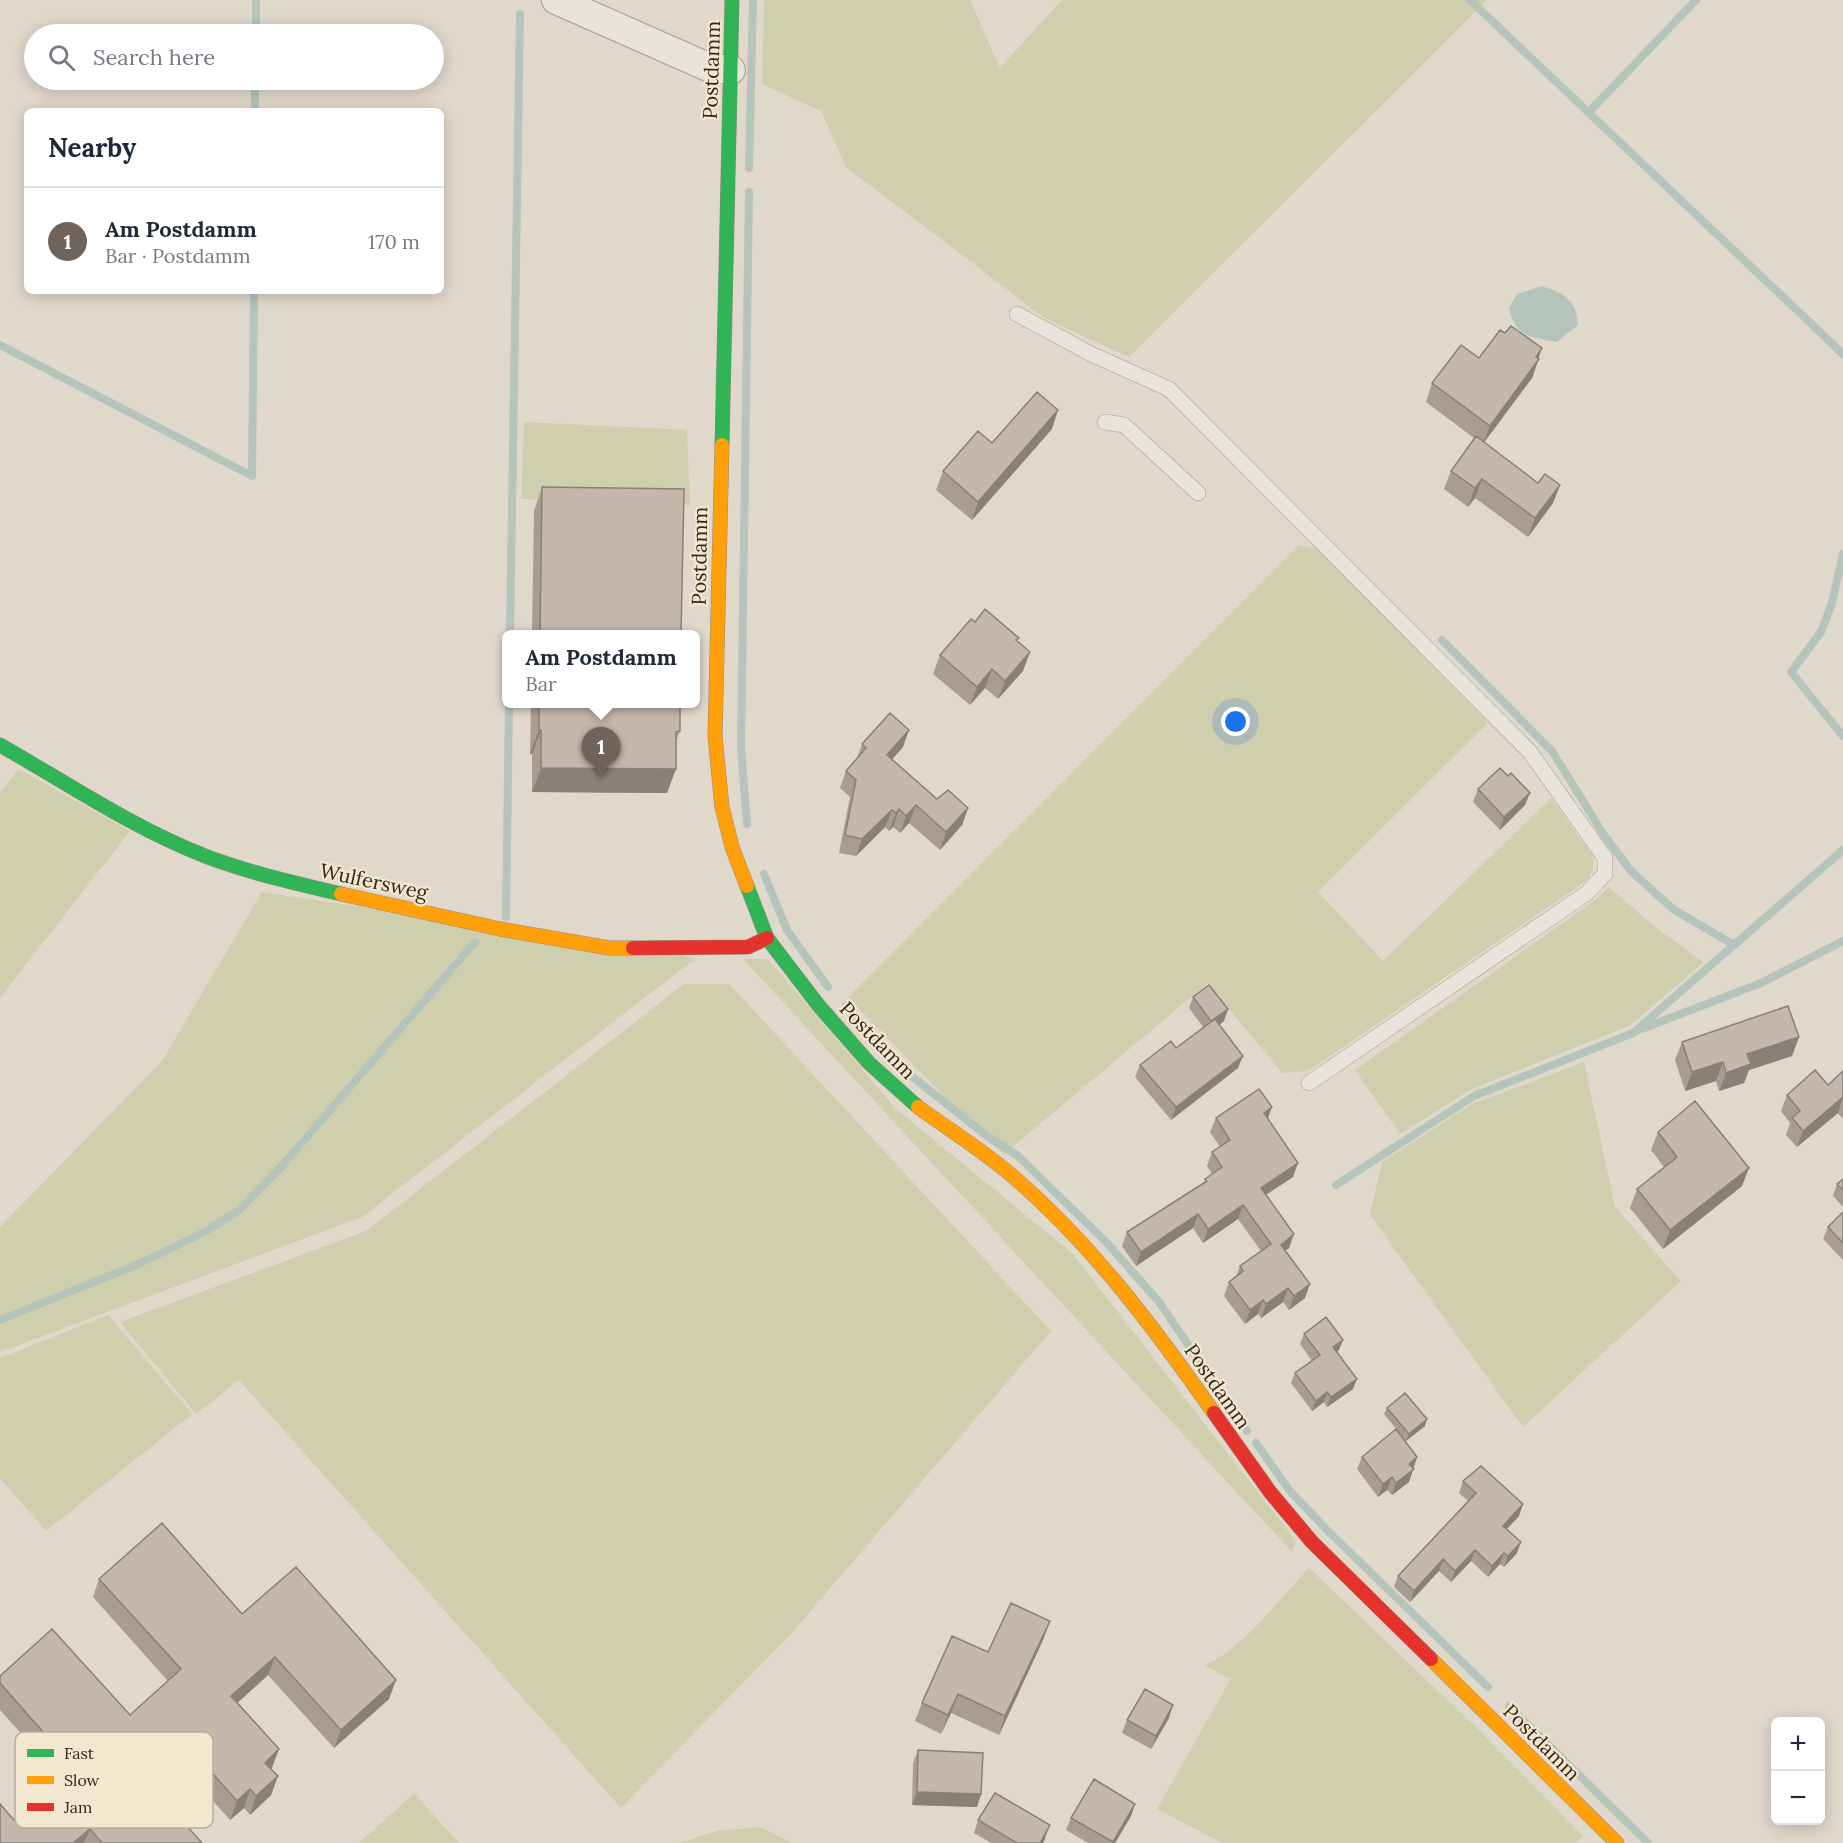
<!DOCTYPE html>
<meta charset="utf-8">
<style>
:root{--surface:#fff;--page:#f2f2f3;--text:#1f2937;--muted:#747a83;--line:#e0e1e3;--accent:#70645a}
body{margin:0;font-family:Lora,serif;background:var(--page);color:var(--text)}
.controls{position:absolute;right:18px;bottom:18px;display:grid;overflow:hidden;border-radius:9px;box-shadow:0 3px 15px #0003}
.controls button{width:54px;height:54px;display:grid;place-items:center;padding:0;border:0;border-bottom:2px solid var(--line);background:var(--surface);color:var(--text);font:30px sans-serif}
.you{position:absolute;left:1236px;top:722px;width:21px;height:21px;margin:-15px;border:4px solid #fff;border-radius:50%;background:#1a73e8;box-shadow:0 0 0 9px #1a73e833}
.badge{display:grid;place-items:center;width:39px;height:39px;border-radius:50%;background:var(--accent);color:#fff;font-size:20px;font-weight:700}
.pin{position:absolute;translate:-50% -50px;filter:drop-shadow(0 2px 3px #0008)}
.pin::after{content:'';position:absolute;top:32px;width:21px;height:18px;background:inherit;clip-path:polygon(0 0,100% 0,50% 100%)}
.popup{position:absolute;left:502px;top:630px;width:198px;height:78px;box-sizing:border-box;display:grid;place-content:center;border-radius:9px;background:var(--surface);filter:drop-shadow(0 2px 4px #0005);font-size:20px;white-space:nowrap;color:var(--muted)}
.popup b{font-size:22px;color:var(--text)}
.popup::after{content:'';position:absolute;left:50%;top:100%;margin-left:-12px;border:12px solid transparent;border-top-color:var(--surface)}
.list{margin:0;padding:0;list-style:none}
h2{display:flex;justify-content:space-between;align-items:center;height:78px;margin:0;padding:0 24px;font-size:26px}
h2 small{font-size:20px;font-weight:400;color:var(--muted)}
.list li{display:grid;grid-template-columns:39px 1fr auto;gap:18px;align-items:center;box-sizing:border-box;height:108px;padding:0 24px;border-top:2px solid var(--line)}
.list b{display:block;font-size:22px;white-space:nowrap}
.list p{margin:0;font-size:20px;white-space:nowrap;color:var(--muted)}
.list em{font-size:20px;font-style:normal;color:var(--muted)}
.icon{flex:none;width:33px;height:33px;fill:none;stroke:currentColor;stroke-width:2;stroke-linecap:round;stroke-linejoin:round}
.map{position:relative;flex:none;width:1843px;height:1843px;overflow:hidden}
.search{position:absolute;background:var(--surface);box-shadow:0 3px 15px #0003;left:24px;top:24px;width:420px;height:66px;display:flex;align-items:center;gap:15px;box-sizing:border-box;padding:0 21px;border-radius:33px;color:var(--muted);font-size:22px}
.panel{position:absolute;background:var(--surface);box-shadow:0 3px 15px #0003;left:24px;top:108px;width:420px;height:186px;border-radius:9px}
.map>svg:first-child{display:block}
.green{fill:#d0cfad}
.water{fill:#b5c5bb}
.lines{fill:none;stroke-linecap:round;stroke-linejoin:round}
.stream{stroke:#b5c5bb;stroke-width:8}
.lane-casing{stroke:#a59d93;stroke-width:16}
.street-casing{stroke:#a59d93;stroke-width:30}
.fast-casing{stroke:#958d83;stroke-width:15}
.slow-casing{stroke:#958d83;stroke-width:15}
.jam-casing{stroke:#958d83;stroke-width:15}
.lane{stroke:#e8e4db;stroke-width:15}
.street{stroke:#e8e4db;stroke-width:28}
.fast{stroke:#30b455;stroke-width:14}
.slow{stroke:#ff9f0a;stroke-width:14}
.jam{stroke:#e5322d;stroke-width:14}
.wall{fill:#a99d93}
.shaded-wall{fill:#898078}
.building{fill:#c4b7ab;stroke:#898078;stroke-width:1.5}
.labels{text-anchor:middle;dominant-baseline:central;stroke-width:4.5;stroke-linejoin:round;paint-order:stroke}
.street-label{font-size:20px;fill:#33261d;stroke:#f3e7cf}
.key{fill:#f3e7cf;stroke:#b9ad9a;stroke-width:1.5}
.key-label{font-size:16px;fill:#33261d}
</style>
<div class="map">
<svg width="1843" height="1843" viewBox="0 0 1843 1843">
<rect width="100%" height="100%" fill="#e0d8ca"/>
<path class="green" d="M764 0H970L1000 68 1062 0H1487L1129 357 1046 319 846 167 821 111 762 84Z
M524 422 687 430 690 505 521 499Z
M1299 545 1318 549 1488 723 1318 892 1383 961 1551 798 1593 856V869L1589 879 1308 1071 1282 1073 1208 983 1004 1154 987 1141 848 997Z
M18 769 130 831 0 998V793Z
M1609 887 1655 927 1704 962 1631 1025 1472 1089 1400 1134 1355 1070 1594 901Z
M262 892 696 958 362 1217 0 1352V1227L162 1061Z
M743 959H768L896 1109 1072 1253 1296 1541 1292 1552Z
M684 984H729L1051 1331 790 1635 621 1808 239 1380 196 1414 120 1322 366 1231Z
M1584 1062 1615 1207 1681 1281 1523 1427 1370 1215 1382 1162 1472 1104Z
M108 1315 192 1414 46 1531 0 1478V1358Z
M1309 1568 1477 1728 1583 1836 1576 1843H1222L1157 1809 1230 1680 1205 1665C1244 1648 1279 1599 1309 1568Z
M414 1793 459 1843H359Z
M760 1827 792 1843H679L717 1831Z"/>
<path class="water" d="M1542 286C1565 294 1576 299 1578 325L1557 342C1530 337 1516 338 1509 308L1517 294Z"/>
<g class="lines">
<path class="stream" d="M1470 0 1843 354
M256 34V0
M255 111V80
M1589 112 1696 0
M749 168 753 0
M0 345 252 476 254 291
M1843 554 1832 603 1821 632 1791 672 1843 736
M510 634 520 14
M1442 640 1552 751 1604 835 1631 871 1673 909 1734 945
M747 824 741 748 749 192
M764 874 787 930 828 987
M506 917 509 704
M846 1006 900 1067 987 1136 1017 1155 1106 1242 1159 1302 1247 1431
M1639 1030 1761 983 1843 941
M1336 1185 1474 1096 1633 1033 1843 850
M0 1320 136 1265 201 1234 238 1211 281 1167 475 942
M1256 1443 1290 1491 1327 1530 1488 1687
M1509 1706 1648 1843"/>
<defs>
<path id="lane" d="M1017 314 1091 354 1169 389 1530 752 1605 858V874L1587 893 1309 1083
M1105 422 1124 425 1198 493"/>
<path id="street" d="M556 0 708 67 731 70"/>
<path id="fast" d="M722 445 732 0
M0 745C67 783 133 828 205 856 250 873 295 883 341 894
M747 886 767 938 819 1006 869 1063 918 1107"/>
<path id="slow" d="M722 445 715 736 722 807 732 847 747 886
M341 894 500 929 609 948H633
M918 1107C951 1131 987 1153 1017 1180 1094 1247 1155 1329 1214 1413
M1431 1659 1617 1843"/>
<path id="jam" d="M633 948 748 947 767 938
M1214 1413 1270 1492 1312 1542 1431 1659"/>
</defs>
<use href="#lane" class="lane-casing"/>
<use href="#street" class="street-casing"/>
<use href="#fast" class="fast-casing"/>
<use href="#slow" class="slow-casing"/>
<use href="#jam" class="jam-casing"/>
<use href="#lane" class="lane"/>
<use href="#street" class="street"/>
<use href="#fast" class="fast"/>
<use href="#slow" class="slow"/>
<use href="#jam" class="jam"/>
</g>
<path class="wall" d="M1479 358 1539 359 1532 378 1484 442 1538 483 1560 485 1553 503 1528 537 1475 498 1468 507 1444 489 1451 471 1474 438 1426 402 1432 383Z
M1052 429 972 520 936 490 943 471 992 443Z
M542 487 681 634H532L534 511Z
M975 622 1017 641 1023 671 998 699 985 688 970 705 933 674 940 655Z
M531 704H680V731L676 741 667 793 532 792V754H530Z
M862 744 903 747 892 759 937 799 968 808 962 825 940 850 909 823 900 833 893 827 889 831 885 827 856 856 839 853 850 797 840 788 846 771 857 758Z
M1478 789 1525 805 1500 830 1473 802Z
M1193 997 1224 1021 1219 1025 1238 1068 1171 1120 1135 1077 1140 1065 1176 1048 1203 1027 1189 1008Z
M1799 1037 1792 1056 1749 1070 1744 1083 1719 1091 1716 1081 1685 1091 1675 1060 1682 1042Z
M1843 1071V1119L1838 1113 1797 1147 1786 1135 1790 1123 1781 1111 1787 1095 1828 1085Z
M1216 1118H1268L1293 1177 1266 1195 1289 1248 1285 1251 1305 1298 1289 1310 1283 1302 1261 1318 1258 1314 1245 1324 1224 1296 1229 1282 1236 1277 1240 1266 1261 1251 1238 1219 1203 1243 1193 1228 1136 1266 1122 1246 1127 1232 1204 1183 1205 1179 1212 1174 1207 1166 1212 1152 1220 1147 1210 1132Z
M1658 1132 1742 1186 1663 1249 1630 1208 1637 1189 1664 1167 1651 1150Z
M1843 1179V1207L1833 1196 1837 1184Z
M1843 1212V1260L1823 1239 1828 1227Z
M1304 1334 1339 1350 1337 1352 1353 1389 1327 1407 1324 1402 1312 1411 1291 1383 1295 1373 1312 1361 1300 1344Z
M1387 1408 1425 1426 1406 1441 1384 1414Z
M1362 1457H1417L1409 1482 1392 1495 1387 1490 1378 1497 1357 1469Z
M1463 1481 1519 1516 1507 1529 1517 1553 1504 1567 1500 1564 1488 1577 1471 1561 1451 1582 1439 1571 1410 1602 1394 1587 1398 1576 1468 1501 1459 1493Z
M99 1579 242 1614 389 1699 334 1748 268 1675 237 1703 272 1768 271 1769 278 1776 271 1795 250 1815 244 1808 230 1820 175 1758 148 1782 202 1843H0L14 1820 60 1777 0 1710V1676L130 1715 168 1681 93 1597Z
M1050 1621 1043 1640 999 1735 951 1713 941 1734 915 1721 922 1703 988 1652Z
M1169 1718 1151 1749 1122 1733 1127 1720Z
M918 1750 981 1794 977 1807 912 1805 913 1763Z
M1135 1804 1131 1816 1115 1843H1088L1066 1830 1071 1818Z
M978 1820 1046 1838 1043 1843H991L974 1833Z"/>
<path class="shaded-wall" d="M1542 348 1532 378 1483 444 1490 426Z
M1058 410 1052 429 972 520 978 502Z
M1482 479 1475 498 1468 507 1475 488Z
M1560 485 1553 503 1528 537 1535 518Z
M1030 652 1023 671 998 699 1005 681Z
M992 669 985 688 970 705 977 687Z
M539 730H541L532 754H530Z
M909 730 903 747 881 772 887 755Z
M541 768 676 769 667 793 532 792Z
M1530 793 1525 805 1500 830 1504 817Z
M916 805 909 823 900 833 906 816Z
M968 808 962 825 940 850 946 832Z
M899 809 893 827 889 831 896 813Z
M892 810 885 827 856 856 862 839Z
M1228 1009 1224 1021 1208 1033 1212 1022Z
M1799 1037 1792 1056 1749 1070 1744 1083 1719 1091 1726 1073 1747 1054Z
M1243 1056 1238 1068 1171 1120 1176 1107Z
M1723 1062 1716 1081 1685 1091 1692 1072Z
M1843 1097 1838 1113 1797 1147 1803 1131Z
M1272 1107 1267 1121 1264 1113Z
M1298 1163 1293 1177 1256 1201 1261 1188Z
M1749 1168 1742 1186 1663 1249 1670 1230Z
M1243 1205 1238 1219 1203 1243 1208 1229Z
M1198 1214 1193 1228 1136 1266 1141 1252Z
M1294 1234 1289 1248 1275 1258 1281 1245Z
M1310 1284 1305 1298 1289 1310 1294 1296Z
M1288 1288 1283 1302 1261 1318 1266 1304Z
M1263 1300 1258 1314 1245 1324 1250 1310Z
M1343 1340 1339 1350 1330 1358 1333 1347Z
M1357 1379 1353 1389 1327 1407 1331 1397Z
M1327 1392 1324 1402 1312 1411 1316 1401Z
M1427 1419 1425 1426 1406 1441 1409 1434Z
M1417 1457 1409 1482 1392 1495 1396 1483 1409 1464Z
M1392 1477 1387 1490 1378 1497 1383 1484Z
M1523 1504 1519 1516 1499 1537 1503 1526Z
M1521 1542 1517 1553 1504 1567 1508 1556Z
M1475 1550 1471 1561 1451 1582 1455 1571Z
M1504 1553 1500 1564 1488 1577 1492 1566Z
M1443 1559 1439 1571 1410 1602 1414 1591Z
M1050 1621 1043 1640 999 1735 1005 1716Z
M275 1657 268 1675 224 1715 231 1696Z
M396 1680 389 1699 334 1748 341 1730Z
M958 1694 951 1713 941 1734 948 1715Z
M1173 1705 1169 1718 1151 1749 1156 1736Z
M182 1739 175 1758 135 1794 141 1775Z
M279 1749 272 1768 258 1781 265 1763Z
M278 1776 271 1795 250 1815 256 1796Z
M250 1789 244 1808 230 1820 237 1801Z
M917 1792 981 1794 977 1807 912 1805Z
M1135 1804 1131 1816 1115 1843H1112Z
M1050 1825 1043 1843H1040Z
M90 1829 84 1843H73Z"/>
<path class="building" d="M1511 326 1542 348 1536 357 1539 359 1490 426 1432 383 1461 345 1479 358 1500 330 1505 333Z
M1037 392 1058 410 978 502 943 471 978 431 992 443Z
M1476 436 1538 483 1545 474 1560 485 1535 518 1482 479 1475 488 1451 471Z
M542 487 684 489 681 634H540Z
M985 609 1019 638 1016 640 1030 652 1005 681 992 669 977 687 940 655 971 619 975 622Z
M539 704H680V731L676 732V769L541 768V730H539Z
M890 713 909 730 887 755 937 799 948 790 968 808 946 832 916 805 906 816 899 809 896 813 892 810 862 839 845 835 856 780 846 771 866 748 862 744Z
M1500 768 1508 776 1511 773 1530 793 1504 817 1478 789Z
M1209 985 1228 1009 1211 1021 1193 997Z
M1788 1006 1799 1037 1747 1054 1751 1064 1726 1073 1723 1062 1692 1072 1682 1042Z
M1215 1019 1243 1056 1176 1107 1140 1065 1171 1041 1176 1048Z
M1815 1070 1828 1085 1843 1071V1097L1803 1131 1792 1118 1800 1111 1787 1095Z
M1259 1089 1272 1107 1264 1113 1298 1163 1261 1188 1294 1234 1281 1245 1310 1284 1294 1296 1288 1288 1266 1304 1263 1300 1250 1310 1229 1282 1243 1271 1240 1266 1271 1244 1243 1205 1208 1229 1198 1214 1141 1252 1127 1232 1207 1181 1205 1179 1222 1167 1212 1152 1230 1140 1216 1118Z
M1695 1101 1749 1168 1670 1230 1637 1189 1677 1157 1658 1132Z
M1843 1179V1190L1837 1184Z
M1843 1212V1243L1828 1227Z
M1326 1317 1343 1340 1333 1347 1357 1379 1331 1397 1327 1392 1316 1401 1295 1373 1320 1355 1304 1334Z
M1405 1393 1427 1419 1409 1434 1387 1408Z
M1396 1429 1417 1457 1409 1464 1414 1469 1396 1483 1392 1477 1383 1484 1362 1457Z
M1481 1466 1523 1504 1503 1526 1521 1542 1508 1556 1504 1553 1492 1566 1475 1550 1455 1571 1443 1559 1414 1591 1398 1576 1476 1493 1463 1481Z
M162 1523 242 1614 296 1567 396 1680 341 1730 275 1657 231 1696 279 1749 265 1763 278 1776 256 1796 250 1789 237 1801 182 1739 141 1775 202 1843H102L90 1829 73 1843H0V1804L14 1820 73 1766 0 1683V1676L52 1629 130 1715 181 1669 99 1579Z
M1011 1603 1050 1621 1005 1716 958 1694 948 1715 922 1703 952 1636 988 1652Z
M1145 1689 1173 1705 1156 1736 1127 1720Z
M918 1750 983 1753 981 1794 917 1792Z
M1094 1779 1135 1804 1113 1842 1071 1818Z
M995 1793 1050 1825 1040 1843H1017L978 1820Z"/>
<g class="labels">
<g class="street-label">
<text transform="translate(711 70) rotate(-88)">Postdamm</text>
<text transform="translate(699 556) rotate(-89)">Postdamm</text>
<text transform="translate(374 881) rotate(12)">Wulfersweg</text>
<text transform="translate(878 1040) rotate(46)">Postdamm</text>
<text transform="translate(1218 1386) rotate(55)">Postdamm</text>
<text transform="translate(1542 1742) rotate(45)">Postdamm</text>
</g>
</g>
<rect x="15" y="1732" width="198" height="96" rx="9" class="key"/>
<rect x="27" y="1749" width="27" height="8" fill="#30b455"/>
<rect x="27" y="1776" width="27" height="8" fill="#ff9f0a"/>
<rect x="27" y="1803" width="27" height="8" fill="#e5322d"/>
<g class="key-label">
<text x="64" y="1759">Fast</text>
<text x="64" y="1786">Slow</text>
<text x="64" y="1813">Jam</text>
</g>
</svg>
<div class="controls">
<button>+</button>
<button>−</button>
</div>
<div class="you"></div>
<div class="pin badge" style="left:601px;top:777px">1</div>
<div class="popup"><b>Am Postdamm</b>Bar</div>
<div class="search"><svg class="icon" aria-label="search" viewBox="0 0 24 24"><circle cx="10" cy="10" r="6"/><path d="M15 15l6 6"/></svg>Search here</div>
<section class="panel">
<h2>Nearby<small></small></h2>
<ul class="list">
<li><span class="badge">1</span><div><b>Am Postdamm</b><p>Bar · Postdamm</p></div><em>170 m</em></li>
</ul>
</section>
</div>
